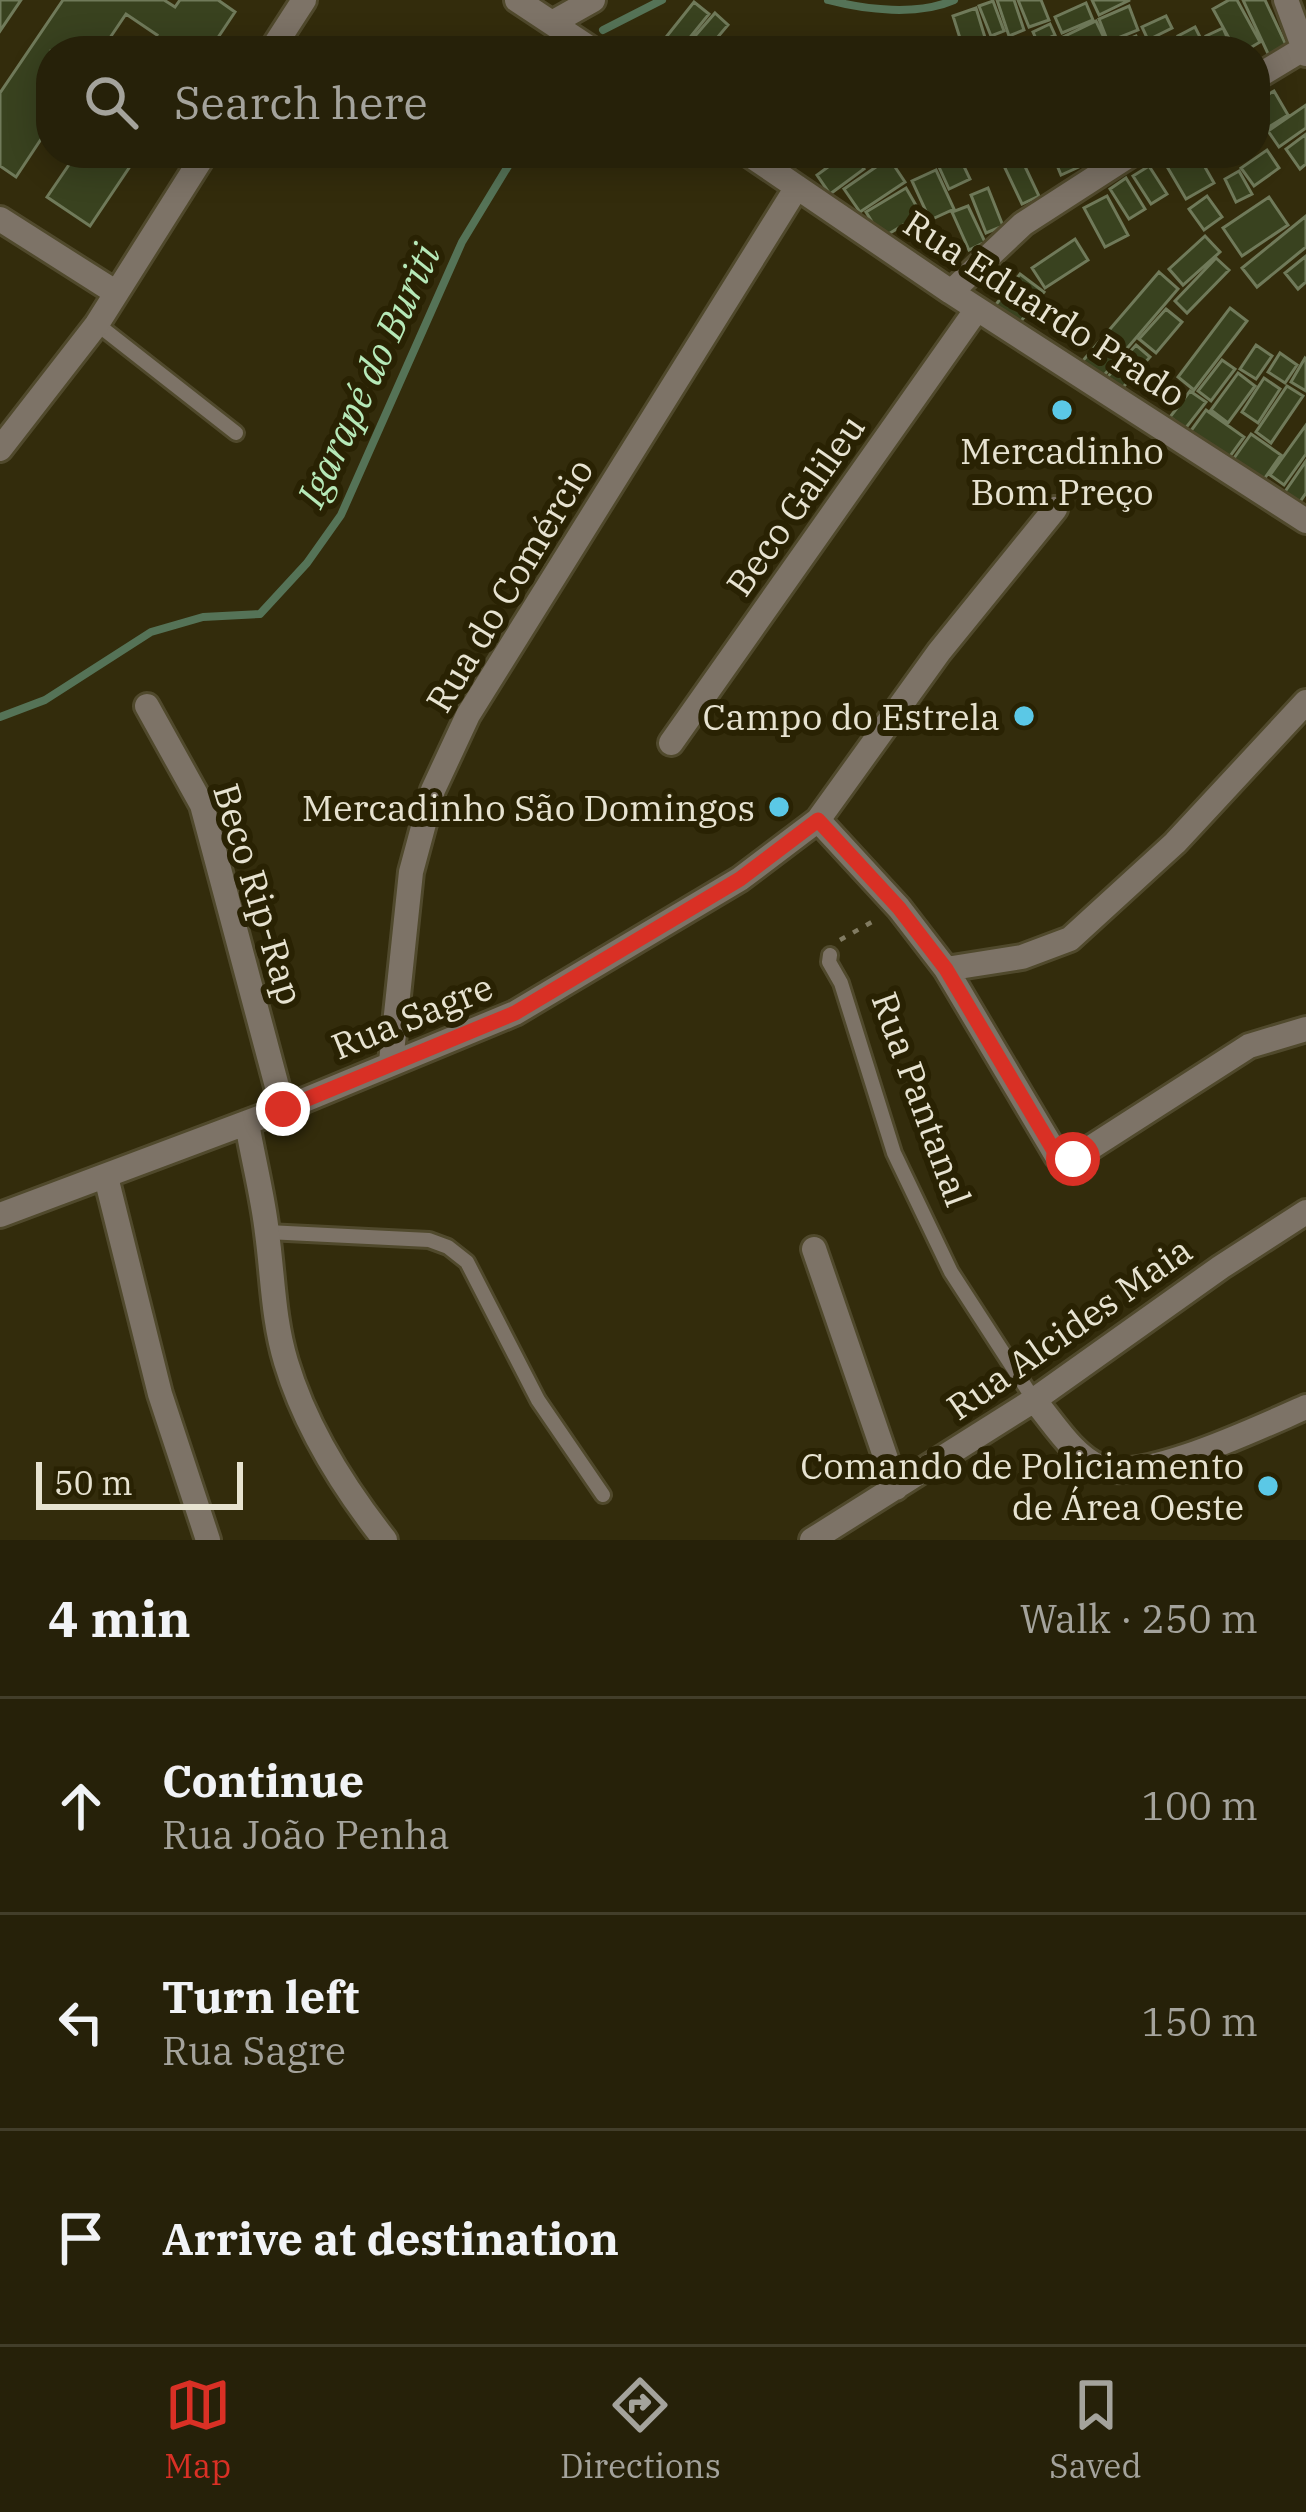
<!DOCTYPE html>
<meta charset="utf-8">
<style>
:root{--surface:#262109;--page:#322e17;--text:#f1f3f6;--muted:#a4a39c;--line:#423e2a;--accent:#d93025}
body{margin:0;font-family:"IBM Plex Serif",serif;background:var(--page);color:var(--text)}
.scale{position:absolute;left:36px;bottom:30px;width:207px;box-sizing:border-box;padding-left:12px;border:6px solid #e7e3d1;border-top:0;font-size:33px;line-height:42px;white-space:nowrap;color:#e7e3d1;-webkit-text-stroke:9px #292203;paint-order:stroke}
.stop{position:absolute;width:36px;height:36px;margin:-27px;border:9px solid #d93025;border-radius:50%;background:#fff}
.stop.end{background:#d93025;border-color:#fff;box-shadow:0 3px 12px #0008}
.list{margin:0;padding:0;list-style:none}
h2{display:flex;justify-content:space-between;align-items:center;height:156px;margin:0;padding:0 48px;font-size:51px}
h2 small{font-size:39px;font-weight:400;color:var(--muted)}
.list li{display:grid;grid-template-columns:78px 1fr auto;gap:36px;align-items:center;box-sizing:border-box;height:216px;padding:0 48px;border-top:3px solid var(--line)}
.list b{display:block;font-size:45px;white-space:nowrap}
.list p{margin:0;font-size:39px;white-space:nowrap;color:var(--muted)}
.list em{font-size:39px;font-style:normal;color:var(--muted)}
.icon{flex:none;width:66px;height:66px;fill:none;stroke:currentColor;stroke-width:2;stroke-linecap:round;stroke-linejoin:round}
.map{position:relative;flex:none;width:1306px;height:1540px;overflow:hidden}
.search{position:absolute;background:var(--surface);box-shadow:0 6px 30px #0003;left:36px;right:36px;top:36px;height:132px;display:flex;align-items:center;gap:30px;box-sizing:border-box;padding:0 42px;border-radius:48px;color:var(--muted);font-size:45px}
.sheet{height:804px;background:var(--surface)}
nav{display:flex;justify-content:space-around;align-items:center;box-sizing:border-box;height:168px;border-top:3px solid var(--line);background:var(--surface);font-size:33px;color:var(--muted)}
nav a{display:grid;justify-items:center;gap:6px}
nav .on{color:var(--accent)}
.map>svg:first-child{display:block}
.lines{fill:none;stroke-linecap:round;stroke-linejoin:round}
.stream{stroke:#557357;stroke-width:8}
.building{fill:#39421f;stroke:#707a5a;stroke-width:3}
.lane-casing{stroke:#50492c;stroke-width:20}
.street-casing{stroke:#50492c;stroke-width:30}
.path{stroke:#817b62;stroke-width:4.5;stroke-dasharray:6 9;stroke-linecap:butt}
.lane{stroke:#7d7367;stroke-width:14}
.street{stroke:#7d7367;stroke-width:24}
.route{stroke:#d93025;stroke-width:15}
.poi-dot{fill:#5bc8e6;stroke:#292203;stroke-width:4.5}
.labels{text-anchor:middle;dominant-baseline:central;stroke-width:12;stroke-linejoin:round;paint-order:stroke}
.street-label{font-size:36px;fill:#e7e3d1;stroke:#292203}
.poi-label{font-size:36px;fill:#e7e3d1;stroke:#292203;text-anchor:end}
.water-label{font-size:39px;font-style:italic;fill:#b6e9b8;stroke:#292203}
</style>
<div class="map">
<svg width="1306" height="1540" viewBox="0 0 1306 1540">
<rect width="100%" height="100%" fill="#332c0c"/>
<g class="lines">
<path class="stream" d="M828 0C866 10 918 16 954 0
M603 30 662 0
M0 717 45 700 151 632 203 617 260 614 307 563 341 515 462 242 516 153"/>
</g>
<path class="building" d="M0 0H21L0 31Z
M63 0H164L175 7 180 0H218L235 12 209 51H146L157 35 126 14 101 51H51V124L16 177 0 166V93Z
M997 0H1014L1024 30 1009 36Z
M1018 0H1041L1049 20 1029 27Z
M1092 0H1130L1099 15Z
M1229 0H1237L1260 42 1245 51H1236L1213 9Z
M1243 0H1265L1288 49 1270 58Z
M993 1 1004 31 991 36 979 6Z
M694 2 709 14 679 51H655Z
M1086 3 1093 20 1062 33 1055 17Z
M1129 6 1138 30 1108 42 1099 19Z
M976 8 987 44 964 51 953 16Z
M715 13 728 25 706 51H682Z
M1166 16 1172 28 1148 40 1142 27Z
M1096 21 1108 46 1096 51H1067L1061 38Z
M1050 24 1055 35 1038 43 1033 32Z
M1195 27 1207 51H1185L1178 36Z
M1223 28 1233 51H1212L1206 36Z
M1136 36 1142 51H1111L1110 47Z
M1274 91 1288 115 1264 130 1255 114V102Z
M1306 105V128L1279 147 1268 131Z
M1306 134V164L1300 169 1286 149Z
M1267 150 1279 168 1254 186 1241 168Z
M77 153H139L90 226 47 197Z
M780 153H813L793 169Z
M847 153H852L864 169 830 194 817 175Z
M1052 153H1076L1081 166 1061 175Z
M1171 153H1197L1214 183 1186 199 1162 158Z
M889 158 905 182 860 212 844 189Z
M960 158 970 179 949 189 939 167Z
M1021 158 1039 196 1022 204 1004 166Z
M1149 166 1167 194 1151 204 1133 176Z
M936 170 954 209 930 220 912 181Z
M1239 171 1252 194 1236 202 1225 179Z
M1126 178 1145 209 1129 219 1110 189Z
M906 188 921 214 882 238 866 212Z
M988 188 1003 226 986 233 971 195Z
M1107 196 1128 235 1105 247 1084 208Z
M1207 196 1222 217 1204 230 1189 209Z
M1269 197 1288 225 1242 256 1223 228Z
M968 206 985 242 969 250 952 212Z
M1306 216V247L1257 287 1242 268Z
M1205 236 1220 252 1183 285 1169 269Z
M1075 239 1088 260 1045 288 1032 268Z
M1306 256V282L1298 289 1285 273Z
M1216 258 1229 270 1187 313 1175 301Z
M1159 272 1178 289 1099 381 1080 364Z
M1020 274 1044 292 1018 325 994 307Z
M1230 308 1247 321 1194 390 1178 377Z
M1166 309 1182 322 1156 353 1139 339Z
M1136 345 1150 357 1117 394 1103 382Z
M1256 345 1272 356 1256 379 1240 369Z
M1280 353 1297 365 1285 383 1268 372Z
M1305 358 1306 359V391L1291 382Z
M1222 360 1235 369 1211 401 1198 391Z
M1238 373 1255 386 1228 423 1211 410Z
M1264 378 1280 389 1258 423 1242 412Z
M1287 386 1303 396 1271 443 1256 432Z
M1190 391 1206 402 1185 429 1170 417Z
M1206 410 1244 437 1228 459 1190 432Z
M1306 425V454L1284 485 1270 475Z
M1251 434 1281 455 1262 482 1232 461Z
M1306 461V493L1297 506 1282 496Z"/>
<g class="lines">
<defs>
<path id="lane" d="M97 324 236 433
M830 955 829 962 841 983 894 1153 951 1272 1034 1400
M267 1232 429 1240 448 1247 467 1262 538 1400 603 1495"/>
<path id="street" d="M517 0 594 51
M1286 0 1306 54
M552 23 593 0
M271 51 304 0
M1255 78 1303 49
M747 153 951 292 1306 521
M0 219 115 292
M951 292 1023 224 1133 153
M0 449 97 324 205 153
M147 706 202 805 283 1109
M671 743 977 309
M818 820 899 908 946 969 1057 1156 1073 1159 1249 1046 1306 1029
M946 969 1022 957 1070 939 1175 843 1306 702
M391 1062 411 872 433 790 468 715 797 187
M247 1123C253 1159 263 1196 267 1233 273 1277 273 1319 286 1362 305 1426 344 1488 385 1540
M106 1177 160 1394 208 1540
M0 1215 283 1109 515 1013 740 879 818 820 939 652 1055 509
M814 1249 896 1488
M1034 1400C1053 1422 1073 1456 1100 1467 1141 1485 1264 1425 1306 1407
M812 1540 1034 1400 1221 1267 1306 1212"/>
</defs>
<use href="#lane" class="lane-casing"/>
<use href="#street" class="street-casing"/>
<path class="path" d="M840 940 877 919"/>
<use href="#lane" class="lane"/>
<use href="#street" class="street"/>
</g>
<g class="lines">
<path class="route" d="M283 1109 515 1013 740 879 818 820 899 908 946 969 1057 1156 1073 1159"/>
</g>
<g class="poi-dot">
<circle cx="1062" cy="410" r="12"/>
<circle cx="1024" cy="716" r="12"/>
<circle cx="779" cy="807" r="12"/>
<circle cx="1268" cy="1486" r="12"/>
</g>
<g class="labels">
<g class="street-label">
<text transform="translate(1045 308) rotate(33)">Rua Eduardo Prado</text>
<text transform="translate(795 505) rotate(-55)">Beco Galileu</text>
<text transform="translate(509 585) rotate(-59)">Rua do Comércio</text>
<text transform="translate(259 894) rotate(73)">Beco Rip-Rap</text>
<text transform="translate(412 1016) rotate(-22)">Rua Sagre</text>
<text transform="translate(922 1099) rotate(70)">Rua Pantanal</text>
<text transform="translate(1069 1328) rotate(-35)">Rua Alcides Maia</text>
</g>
<g class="poi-label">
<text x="1062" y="450" text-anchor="middle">Mercadinho<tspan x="1062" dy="41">Bom Preço</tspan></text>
<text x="1000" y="716">Campo do Estrela</text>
<text x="755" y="807">Mercadinho São Domingos</text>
<text x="1244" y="1465">Comando de Policiamento<tspan x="1244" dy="41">de Área Oeste</tspan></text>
</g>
<g class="water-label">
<text transform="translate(368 375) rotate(-65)">Igarapé do Buriti</text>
</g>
</g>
</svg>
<div class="scale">50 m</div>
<div class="stop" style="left:1073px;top:1159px"></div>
<div class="stop end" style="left:283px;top:1109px"></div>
<div class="search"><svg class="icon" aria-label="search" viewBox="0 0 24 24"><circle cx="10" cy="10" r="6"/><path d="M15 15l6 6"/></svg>Search here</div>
</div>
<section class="sheet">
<h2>4 min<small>Walk · 250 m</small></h2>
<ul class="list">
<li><svg class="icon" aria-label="ahead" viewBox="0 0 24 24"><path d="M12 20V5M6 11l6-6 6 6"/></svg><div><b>Continue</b><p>Rua João Penha</p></div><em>100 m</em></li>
<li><svg class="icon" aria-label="left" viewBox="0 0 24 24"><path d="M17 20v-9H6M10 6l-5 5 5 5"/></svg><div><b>Turn left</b><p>Rua Sagre</p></div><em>150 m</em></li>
<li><svg class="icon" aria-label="arrive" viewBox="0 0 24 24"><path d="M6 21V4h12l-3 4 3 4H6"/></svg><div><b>Arrive at destination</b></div></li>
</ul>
</section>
<nav>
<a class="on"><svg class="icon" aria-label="map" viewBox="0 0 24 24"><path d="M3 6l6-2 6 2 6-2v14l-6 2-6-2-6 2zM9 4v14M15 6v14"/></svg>Map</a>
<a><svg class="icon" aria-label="directions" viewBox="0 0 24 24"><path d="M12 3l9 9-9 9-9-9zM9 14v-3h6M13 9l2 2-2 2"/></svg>Directions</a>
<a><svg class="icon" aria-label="saved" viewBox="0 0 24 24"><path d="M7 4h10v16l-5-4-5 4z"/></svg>Saved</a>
</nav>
